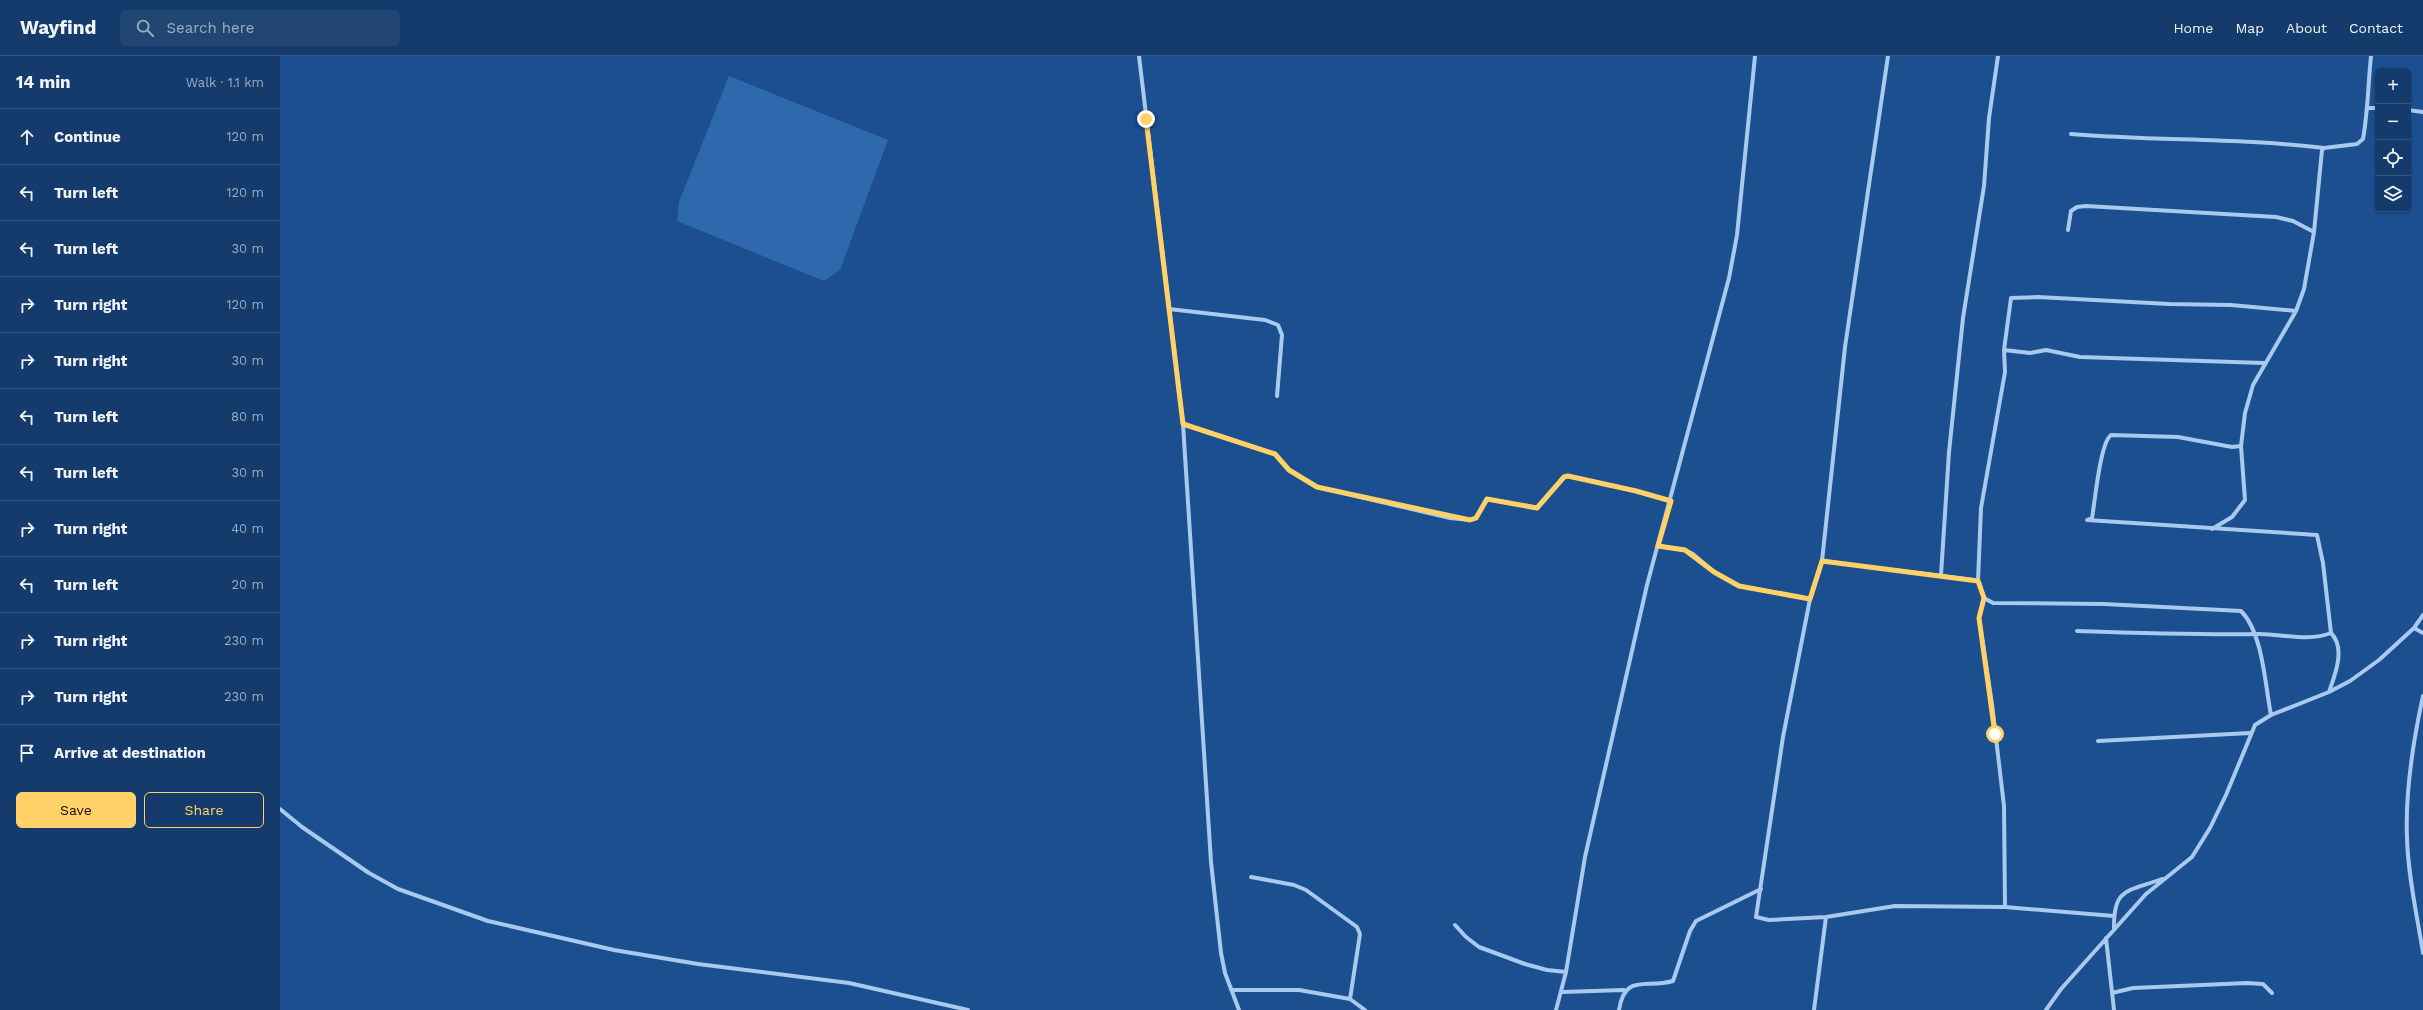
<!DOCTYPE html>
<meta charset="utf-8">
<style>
:root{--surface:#143b6b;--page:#214673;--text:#f1f3f6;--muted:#9dadc1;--line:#33557e;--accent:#ffd166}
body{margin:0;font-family:"Work Sans",sans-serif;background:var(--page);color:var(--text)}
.controls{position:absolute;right:12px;top:12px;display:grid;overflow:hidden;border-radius:6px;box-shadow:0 1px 3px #0004}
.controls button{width:36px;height:36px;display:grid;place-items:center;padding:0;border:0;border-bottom:1px solid var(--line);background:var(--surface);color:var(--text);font:20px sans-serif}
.stop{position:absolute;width:12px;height:12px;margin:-9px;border:3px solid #ffd166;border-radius:50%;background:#fff}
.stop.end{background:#ffd166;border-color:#fff;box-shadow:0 1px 4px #0008}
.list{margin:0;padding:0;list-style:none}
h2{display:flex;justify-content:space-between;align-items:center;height:52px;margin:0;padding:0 16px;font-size:17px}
h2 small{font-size:13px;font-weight:400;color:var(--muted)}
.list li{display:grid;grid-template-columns:26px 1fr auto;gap:12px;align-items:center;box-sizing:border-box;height:56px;padding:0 16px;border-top:1px solid var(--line)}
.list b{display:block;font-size:15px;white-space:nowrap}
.list em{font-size:13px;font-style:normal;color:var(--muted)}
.actions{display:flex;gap:8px;padding:12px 16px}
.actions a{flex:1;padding:9px 0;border:1px solid var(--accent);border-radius:6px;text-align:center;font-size:14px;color:var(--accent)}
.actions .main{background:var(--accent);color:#111}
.icon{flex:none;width:22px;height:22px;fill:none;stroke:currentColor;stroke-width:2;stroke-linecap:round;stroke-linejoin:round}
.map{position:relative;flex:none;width:2143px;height:954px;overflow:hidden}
header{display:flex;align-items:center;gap:24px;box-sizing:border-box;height:56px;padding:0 20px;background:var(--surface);border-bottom:1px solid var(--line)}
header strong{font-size:19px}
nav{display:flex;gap:22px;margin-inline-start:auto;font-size:14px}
.search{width:280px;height:36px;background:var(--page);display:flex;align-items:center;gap:10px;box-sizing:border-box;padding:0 14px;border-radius:6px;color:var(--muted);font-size:15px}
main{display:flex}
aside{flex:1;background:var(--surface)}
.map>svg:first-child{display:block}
.green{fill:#2e69ad}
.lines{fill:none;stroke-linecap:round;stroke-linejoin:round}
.street{stroke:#a9c9ee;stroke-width:4}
.route{stroke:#ffd166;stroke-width:5}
</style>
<header>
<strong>Wayfind</strong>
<div class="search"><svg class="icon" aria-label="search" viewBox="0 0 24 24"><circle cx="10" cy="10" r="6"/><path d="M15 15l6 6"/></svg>Search here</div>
<nav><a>Home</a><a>Map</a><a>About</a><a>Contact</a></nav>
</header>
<main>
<aside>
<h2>14 min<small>Walk · 1.1 km</small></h2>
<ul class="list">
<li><svg class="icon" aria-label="ahead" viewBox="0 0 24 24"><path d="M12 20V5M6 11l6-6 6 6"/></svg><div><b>Continue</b></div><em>120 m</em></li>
<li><svg class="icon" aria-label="left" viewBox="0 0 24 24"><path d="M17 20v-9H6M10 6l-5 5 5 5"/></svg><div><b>Turn left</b></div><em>120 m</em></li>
<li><svg class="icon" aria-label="left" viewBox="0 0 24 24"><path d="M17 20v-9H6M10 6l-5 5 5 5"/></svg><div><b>Turn left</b></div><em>30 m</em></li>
<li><svg class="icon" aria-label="right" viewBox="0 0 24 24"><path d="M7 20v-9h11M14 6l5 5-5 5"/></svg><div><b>Turn right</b></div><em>120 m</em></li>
<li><svg class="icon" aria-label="right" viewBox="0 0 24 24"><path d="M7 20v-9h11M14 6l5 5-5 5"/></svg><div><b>Turn right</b></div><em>30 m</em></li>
<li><svg class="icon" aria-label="left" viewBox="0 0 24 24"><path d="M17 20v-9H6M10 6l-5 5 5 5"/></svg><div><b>Turn left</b></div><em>80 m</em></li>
<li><svg class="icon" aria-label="left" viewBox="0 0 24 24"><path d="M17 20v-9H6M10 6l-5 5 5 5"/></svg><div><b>Turn left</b></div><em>30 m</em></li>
<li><svg class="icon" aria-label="right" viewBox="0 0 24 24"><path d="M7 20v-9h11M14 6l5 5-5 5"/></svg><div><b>Turn right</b></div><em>40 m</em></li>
<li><svg class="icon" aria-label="left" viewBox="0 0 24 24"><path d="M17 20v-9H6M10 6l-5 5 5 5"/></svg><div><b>Turn left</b></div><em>20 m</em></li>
<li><svg class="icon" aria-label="right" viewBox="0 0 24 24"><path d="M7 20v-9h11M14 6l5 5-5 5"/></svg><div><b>Turn right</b></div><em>230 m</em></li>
<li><svg class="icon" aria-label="right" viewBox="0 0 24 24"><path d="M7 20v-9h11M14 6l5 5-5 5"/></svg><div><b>Turn right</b></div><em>230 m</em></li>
<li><svg class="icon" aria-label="arrive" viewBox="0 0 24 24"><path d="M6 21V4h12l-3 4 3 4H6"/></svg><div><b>Arrive at destination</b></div></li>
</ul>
<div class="actions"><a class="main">Save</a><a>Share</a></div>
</aside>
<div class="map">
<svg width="2143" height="954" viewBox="0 0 2143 954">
<rect width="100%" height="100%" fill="#1b4f8f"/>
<path class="green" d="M449 20 608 84 560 214 544 225 397 165 399 146Z"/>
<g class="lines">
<path class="street" d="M859 0 903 368 931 806 941 897 945 917 959 954
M1608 0 1565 291 1542 505 1530 543 1503 681 1476 861 1489 864 1546 861 1615 850 1725 851 1834 860
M2089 52H2098
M2128 54 2143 56
M1791 78C1875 85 1960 82 2044 92
M1788 174 1791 155 1797 151 1806 150 1996 161 2013 165 2034 176
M889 253 985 264 998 269 1002 279 997 340
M1724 294 1750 297 1766 294 1800 301 1984 307
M903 368 995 398 1009 414 1037 431 1170 462 1190 464 1196 462 1207 443 1257 452 1284 421 1288 420 1356 435 1391 445
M1932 473 1952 461 1965 444 1961 390
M1378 490 1405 494 1413 498 1434 516 1459 530 1530 543
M1542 505 1694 524 1699 526 1704 542 1713 547 1824 548 1961 555C1983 577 1985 629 1991 659
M1661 519 1669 396 1683 262 1704 130 1709 62 1718 0
M1698 525 1701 452 1725 316 1724 294 1731 242 1758 241 1889 248 1951 249 2016 255
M1704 542 1699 562 1712 648 1724 750 1725 851
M2134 572 2143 577
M1797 575C1857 577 1919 579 1979 578 2003 578 2028 586 2051 577
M2049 636C2055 619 2066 592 2051 577L2043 507 2037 479 1807 464 1812 462C1815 446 1820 387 1831 379L1898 381 1952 391 1961 390 1965 357 1973 329 2016 255 2024 233 2034 176 2042 94 2044 92 2077 88 2083 83C2088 55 2088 29 2091 0
M2143 640C2133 686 2125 734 2127 782 2128 820 2137 859 2143 897
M1818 685 1970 677
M0 753 22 771 89 817 118 833 208 865 334 894 418 908 569 927 688 954
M971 821 1014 829 1026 834 1077 871 1080 878 1070 943
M1175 869 1186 881 1199 891 1245 908 1267 914 1286 916
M1834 874C1833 831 1847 836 1882 823
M1826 882 1834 954
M951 934H1019L1070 943 1085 954
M1282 936 1344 934
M1832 937 1853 932 1967 927 1983 928 1992 937
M1276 954 1286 916 1305 801 1367 529 1449 222 1457 179 1475 0
M1339 954C1345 917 1365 933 1393 925L1410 875 1416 865 1481 833
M1534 954 1546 861
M1766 954 1781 933 1866 838 1912 801 1930 772 1946 739 1975 669 1991 659 2049 636 2070 625 2099 604 2134 572 2143 559"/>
</g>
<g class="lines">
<path class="route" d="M866 63 903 368 995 398 1009 414 1037 431 1190 464 1196 462 1207 443 1257 452 1284 421 1288 420 1356 435 1391 445 1378 490 1405 494 1434 516 1459 530 1530 543 1542 505 1698 525 1704 542 1699 562 1715 678"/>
</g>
</svg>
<div class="controls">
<button>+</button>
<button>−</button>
<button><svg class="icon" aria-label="locate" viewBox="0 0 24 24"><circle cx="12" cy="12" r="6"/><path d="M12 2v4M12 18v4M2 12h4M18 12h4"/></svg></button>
<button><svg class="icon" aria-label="layers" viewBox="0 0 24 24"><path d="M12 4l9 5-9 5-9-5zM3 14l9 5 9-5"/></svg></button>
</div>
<div class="stop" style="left:1715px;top:678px"></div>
<div class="stop end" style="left:866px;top:63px"></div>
</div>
</main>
